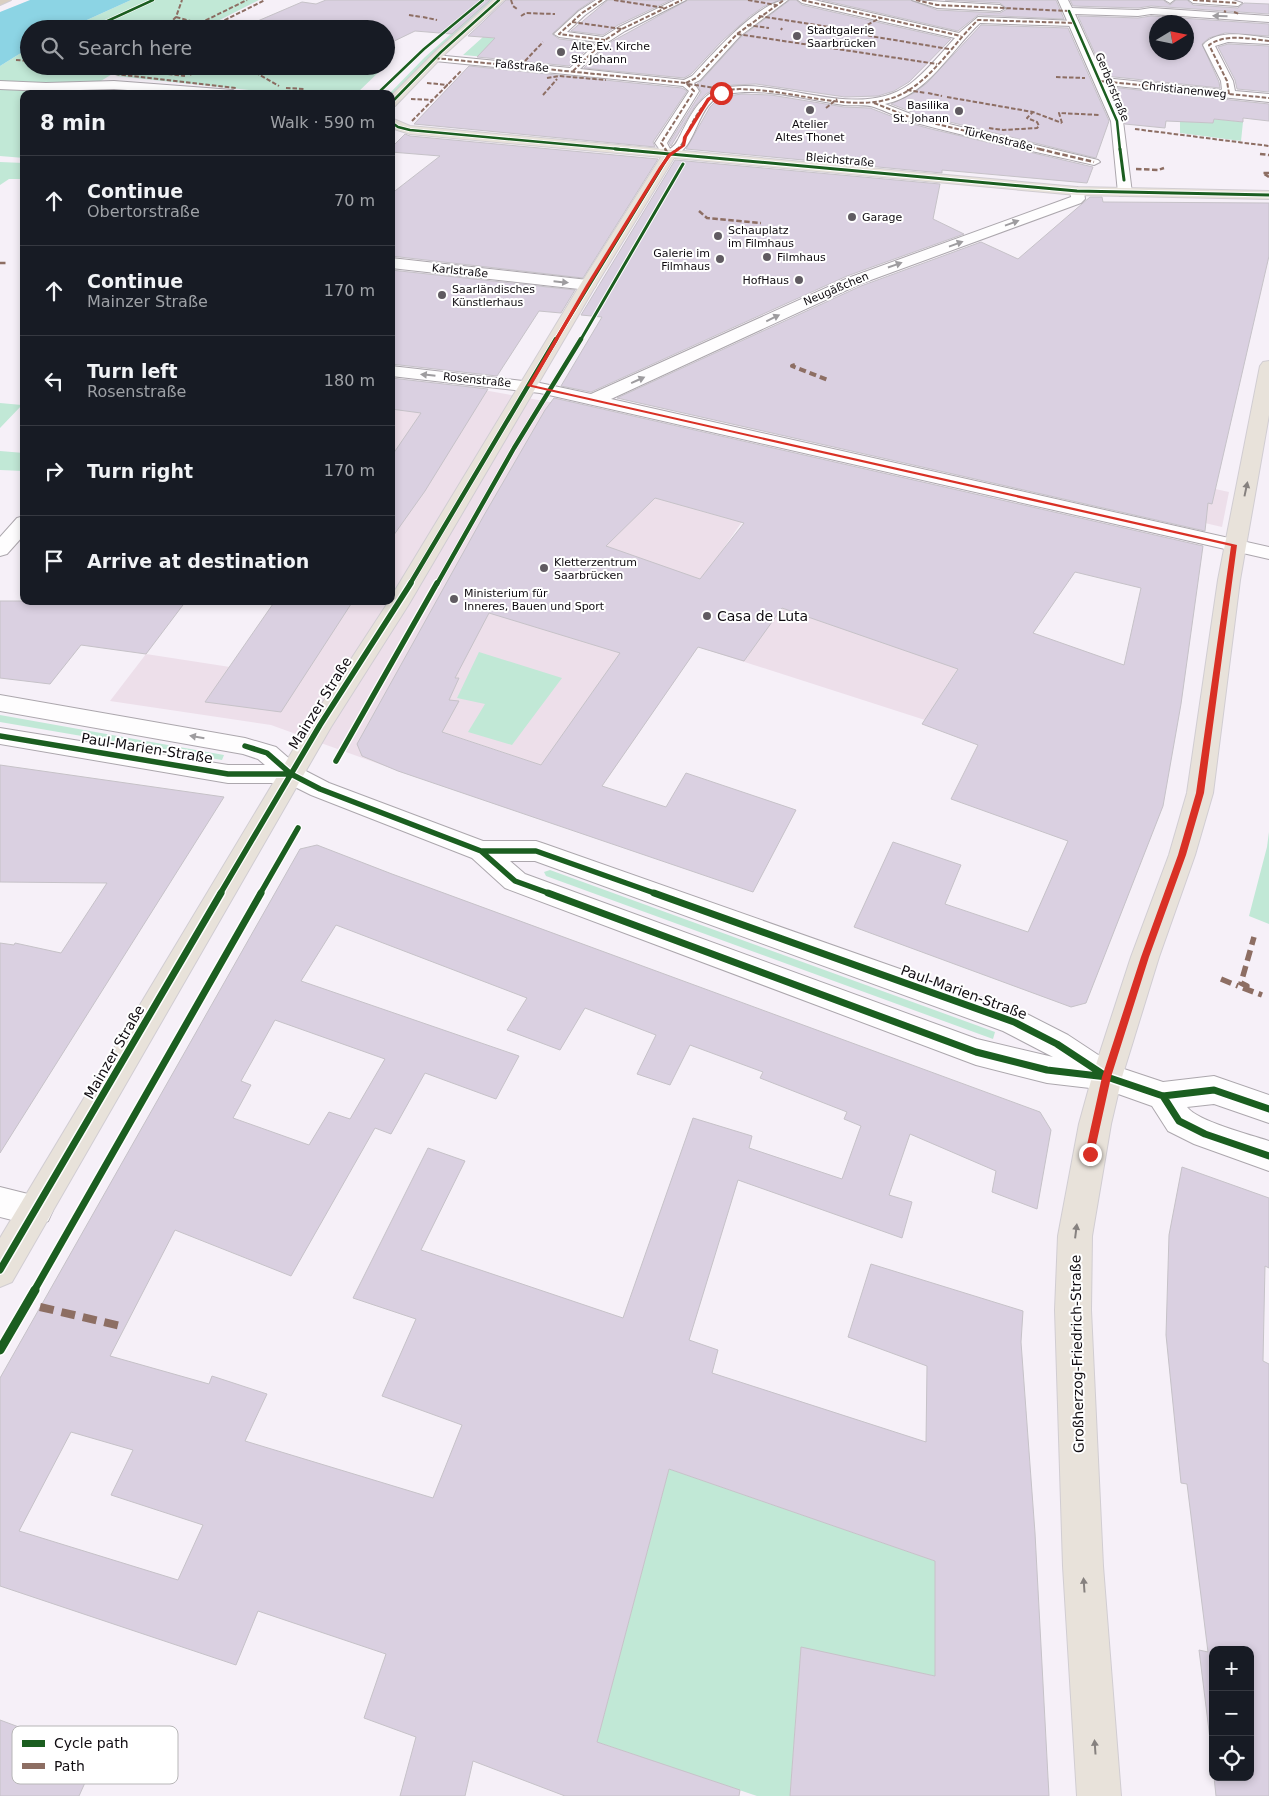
<!DOCTYPE html>
<meta charset="utf-8">
<style>
:root{--surface:#171b24;--page:#20242c;--text:#f1f3f6;--muted:#9ea1a6;--line:#363941}
body{margin:0;font-family:"DejaVu Sans",sans-serif;background:var(--page);color:var(--text)}
.controls{position:absolute;right:15px;bottom:15px;display:grid;overflow:hidden;border-radius:10px;box-shadow:0 2px 8px #0003}
.controls button{width:45px;height:45px;display:grid;place-items:center;padding:0;border:0;border-bottom:1px solid var(--line);background:var(--surface);color:var(--text);font:25px sans-serif}
.compass{position:absolute;left:1149px;top:15px;width:45px;height:45px;border-radius:50%;background:var(--surface);box-shadow:0 2px 8px #0003;rotate:80deg}
.stop{position:absolute;width:15px;height:15px;margin:-11px;border:4px solid #d93025;border-radius:50%;background:#fff}
.stop.end{background:#d93025;border-color:#fff;box-shadow:0 1px 5px #0008}
.list{margin:0;padding:0;list-style:none}
h2{display:flex;justify-content:space-between;align-items:center;height:65px;margin:0;padding:0 20px;font-size:21px}
h2 small{font-size:16px;font-weight:400;color:var(--muted)}
.list li{display:grid;grid-template-columns:32px 1fr auto;gap:15px;align-items:center;box-sizing:border-box;height:90px;padding:0 20px;border-top:1px solid var(--line)}
.list b{display:block;font-size:19px;white-space:nowrap}
.list p{margin:0;font-size:16px;white-space:nowrap;color:var(--muted)}
.list em{font-size:16px;font-style:normal;color:var(--muted)}
.icon{flex:none;width:28px;height:28px;fill:none;stroke:currentColor;stroke-width:2;stroke-linecap:round;stroke-linejoin:round}
.map{position:relative;flex:none;width:1269px;height:1796px;overflow:hidden}
.search{position:absolute;background:var(--surface);box-shadow:0 2px 8px #0003;left:20px;top:20px;width:375px;height:55px;display:flex;align-items:center;gap:12px;box-sizing:border-box;padding:0 18px;border-radius:28px;color:var(--muted);font-size:19px}
.panel{position:absolute;background:var(--surface);box-shadow:0 2px 8px #0003;left:20px;top:90px;width:375px;height:515px;border-radius:10px}
.map>svg:first-child{display:block}
.commercial{fill:#eddfea}
.green{fill:#c1e8d6}
.water{fill:#8cd4e4}
.building{fill:#dad0e1;stroke:#c6c2c8;fill-rule:evenodd}
.lines{fill:none;stroke-linecap:round;stroke-linejoin:round}
.pedestrian-casing{stroke:#aca7ad;stroke-width:2}
.minor-casing{stroke:#aca7ad;stroke-width:2}
.secondary-casing{stroke:#aca7ad;stroke-width:2}
.primary-casing{stroke:#d1cdd2;stroke-width:2}
.motorway-casing{stroke:#d1cdd2;stroke-width:2}
.pedestrian{fill:#fefdfe;fill-rule:evenodd}
.minor{fill:#fefdfe;fill-rule:evenodd}
.secondary{fill:#fefdfe;fill-rule:evenodd}
.primary{fill:#e8e2da;fill-rule:evenodd}
.motorway{fill:#dacfc2;fill-rule:evenodd}
.quiet-far4{stroke:#8d6e63;stroke-width:2;stroke-dasharray:4.5 2;stroke-linecap:butt}
.quiet-far3{stroke:#8d6e63;stroke-width:2.5;stroke-dasharray:5.5 2.5;stroke-linecap:butt}
.quiet-far2{stroke:#8d6e63;stroke-width:4;stroke-dasharray:7 4;stroke-linecap:butt}
.quiet-far1{stroke:#8d6e63;stroke-width:5.5;stroke-dasharray:11 5.5;stroke-linecap:butt}
.quiet{stroke:#8d6e63;stroke-width:8;stroke-dasharray:14 8;stroke-linecap:butt}
.cycleway-far5-casing{stroke:#fff;stroke-width:4}
.cycleway-far4-casing{stroke:#fff;stroke-width:5}
.cycleway-far3-casing{stroke:#fff;stroke-width:6}
.cycleway-far2-casing{stroke:#fff;stroke-width:8}
.cycleway-far1-casing{stroke:#fff;stroke-width:10}
.cycleway-casing{stroke:#fff;stroke-width:12}
.cycleway-far5{stroke:#1b5e20;stroke-width:2.5}
.cycleway-far4{stroke:#1b5e20;stroke-width:3}
.cycleway-far3{stroke:#1b5e20;stroke-width:4.5}
.cycleway-far2{stroke:#1b5e20;stroke-width:5.5}
.cycleway-far1{stroke:#1b5e20;stroke-width:7}
.cycleway{stroke:#1b5e20;stroke-width:9}
.oneway{fill:#9e9c9f}
.oneway2{fill:#86817f}
.route{fill:#d93025}
.poi-dot{fill:#605b61;stroke:#fff;stroke-width:2}
.labels{text-anchor:middle;dominant-baseline:central;stroke-width:4;stroke-linejoin:round;paint-order:stroke}
.far-poi-label{font-size:11px;fill:#0f0b10;stroke:#fff;text-anchor:start}
.far-street-label{font-size:11px;fill:#0f0b10;stroke:#fff}
.poi-label{font-size:14px;fill:#0f0b10;stroke:#fff;text-anchor:start}
.street-label{font-size:14px;fill:#0f0b10;stroke:#fff}
.key{fill:#fff;stroke:#b7b6b7;stroke-width:1}
.key-label{font-size:14px;fill:#0f0b10}
</style>
<div class="map">
<svg width="1269" height="1796" viewBox="0 0 1269 1796">
<rect width="100%" height="100%" fill="#f6f0f8"/>
<path class="commercial" d="M391 380 489 391 638 418 697 510 730 519 737 510 748 513 719 555 784 609 958 668 925 720 698 647 609 776 597 773 591 782 452 735 418 778 271 725 110 701 146 654 230 667 297 601H391Z
M1156 476 1229 492 1222 527 1145 509Z"/>
<path class="green" d="M131 0H259L202 29H67Z
M489 0H494L391 97V94H389L425 57Z
M483 37 544 42 539 62 463 55Z
M29 48V66H385L356 94H286L116 76 119 74 114 73 86 90 132 94H24V158L0 156V66Z
M1214 119 1243 122 1241 141 1180 133V121L1213 123Z
M0 162 24 163V179H9L0 185Z
M0 403 22 405 0 428Z
M0 451 24 453V471L0 470Z
M479 652 562 678 512 745 468 732 485 704 457 698Z
M0 715 224 755 222 760 0 722Z
M1269 832V924L1249 916 1267 847Z
M550 870 995 1032 993 1039 546 876 544 872Z
M669 1469 935 1561V1676L801 1648 790 1796H757L597 1742Z"/>
<path class="water" d="M30 0H131L67 29H29V48L0 66V12Z"/>
<path class="building" d="M326 0H490L452 34 415 31 386 45V29H239L302 2 316 4Z
M506 0H593L578 10 552 34 559 39 594 43 569 66 477 57 495 38 468 36Z
M608 0H671L618 25 603 35 571 31Z
M688 0H779L763 7 749 17 722 41 691 74 684 78 584 68 609 43Z
M790 0H796L802 5 951 39 909 82 894 91 878 96 845 97 756 84 733 85 719 87 706 94 695 106 671 146 669 143 701 92 697 84 701 81 741 37Z
M822 0H910L937 10 1000 13 1007 9 1000 3 945 0H1056L1064 19 978 15 958 31Z
M1070 0H1163L1170 5 1176 0H1187L1193 5 1238 8 1244 3 1269 4V14L1151 6 1138 8 1073 6Z
M1078 16 1138 18 1151 16 1269 24V36L1225 33 1209 38 1202 44 1219 82 1220 88 1105 76ZM1156 22H1186V52H1156Z
M981 25 1068 28 1109 121 1096 158 917 114 891 104 914 93 927 83Z
M1228 44 1269 46V92L1237 89 1235 80 1218 47Z
M469 66 682 88 687 91 653 142 655 147 414 124Z
M1110 87 1269 104V121L1243 118V122L1214 119 1213 123 1166 121 1165 128 1125 124Z
M742 94 771 95 844 107 870 108 909 123 931 129 1093 167 1087 183 942 170V173L686 149 710 107 717 100 727 96Z
M405 134 410 136 658 159 583 278 391 256V194L440 156 391 152V148Z
M675 160 940 184 933 219 964 234 847 276 591 392 561 386 602 317 581 315Z
M1090 197H1102L1103 202 1269 203V256L1212 504 1208 503 1205 531 617 398 861 286 981 242 1018 259Z
M391 270 575 290 561 313 539 311 497 376 391 364Z
M391 378 488 389 425 491 391 539V457L421 413 391 409Z
M554 398 1203 546 1181 704 1163 806 1086 1003 1071 1007 854 927 893 842 961 865 945 904 1028 932 1068 841 951 799 978 745 922 724 958 669 782 608 744 661 698 647 602 786 666 807 686 773 796 810 753 892 398 771 362 756 357 744 483 517 545 410ZM655 498 744 523 700 579 606 546ZM1075 572 1141 588 1124 665 1033 633ZM489 613 620 653 541 765 442 732 459 701 449 700 459 678H455Z
M0 601H186L146 654 81 645 50 684 0 678Z
M275 601H353L281 712 205 702Z
M0 765 224 797 0 1153V943L14 945 15 943 61 953 107 883 0 882Z
M317 845 392 874 1040 1112 1051 1130 1037 1209 992 1192 996 1171 910 1134 889 1195 912 1202 902 1238 738 1180 689 1340 718 1350 712 1373 926 1442 927 1366 848 1337 871 1264 1023 1311 1021 1342 1035 1533 1049 1796H790L801 1647 935 1676V1561L669 1469 597 1742 740 1790 739 1796H565L473 1761 465 1796H400L416 1737 364 1718 386 1654 258 1611 236 1665 0 1586V1378L300 849ZM336 925 527 998 507 1030 560 1050 585 1008 656 1035 637 1074 670 1085 690 1045 763 1072 760 1078 847 1112 844 1119 861 1126 842 1179 749 1148 752 1136 693 1118 623 1318 421 1250 465 1161 428 1148 353 1298 416 1319 382 1396 462 1425 433 1498 245 1441 267 1394 212 1376 209 1384 110 1356 175 1230 291 1276 375 1128 391 1134 425 1073 496 1099 519 1056 301 981ZM275 1020 385 1059 350 1119 329 1112 309 1145 233 1118 251 1085 241 1081ZM71 1432 133 1450 111 1495 203 1525 178 1580 19 1531Z
M1182 1167 1269 1198V1268L1265 1266 1263 1361 1269 1364V1796H1216L1214 1777H1250V1650H1213V1763L1199 1650 1208 1652 1187 1484 1181 1483 1166 1335 1169 1235Z
M0 1720 97 1756 79 1796H0Z"/>
<g class="lines">
<defs>
<path id="pedestrian" d="M596 0H606L585 15 567 32 603 37 619 27 675 0H686L625 31 608 42 580 69 684 80 692 76C712 55 759 0 788 0L740 36 700 80 694 83 699 91 667 143 670 149C677 144 677 141 681 134 690 116 700 95 720 89 737 84 759 86 777 89 820 95 871 112 910 84 927 71 941 53 955 38L802 3 798 0H814L959 33 978 17 1077 21V25L1074 26 980 23C951 50 927 96 885 104L916 116 1098 160 1100 162 1094 165C1033 151 970 138 909 121 897 117 886 111 874 107 865 104 854 106 844 105 807 100 765 87 727 94 694 100 700 151 669 158L665 157 655 143 689 91 683 86 435 61 430 58 435 55 570 68 598 42 559 37 554 34 579 11Z
M912 0 1000 5 1005 8 1000 11 937 8Z
M1165 0H1174L1170 3Z
M1189 0H1233L1242 3 1238 6 1193 3Z"/>
<path id="minor" d="M1058 0H1068L1072 8 1138 10 1151 8 1269 16V22L1151 14 1138 16 1075 14 1104 78 1222 90 1221 81 1203 45C1218 28 1250 36 1269 38V44L1228 42 1215 46 1233 81 1235 91 1269 94V102L1107 85 1123 121 1132 193 1130 196H1120L1118 193 1111 121Z
M0 81 46 83 114 81 233 90 239 94H182L114 89 46 91 0 89Z
M1077 187 1084 191 1085 199 1081 203 860 284 611 399 1269 547V559L540 393 391 376V366L540 383 591 394 848 278 1071 197 1070 191Z
M391 258 588 280 594 282 596 285 594 288 588 290 391 268Z
M24 516V535L7 554 0 556V537L17 518Z
M0 1187 48 1199 53 1210 48 1221 36 1226 0 1217Z"/>
<path id="secondary" d="M0 695 245 738 276 747 300 768 329 783 483 841H536L545 844 1025 1013 1068 1035 1115 1066 1163 1082 1214 1076 1269 1095V1123L1214 1104 1187 1107C1197 1121 1251 1135 1269 1141V1171L1194 1144 1168 1131 1152 1106 1107 1090 1047 1083 976 1065 505 888 472 858 311 795 287 783H228L0 744V728L228 765H265L258 759 243 754 0 711ZM510 861H535L1003 1031 1053 1057 977 1039 525 874Z"/>
<path id="primary" d="M493 0H504L445 54 395 106 391 107V96L437 50Z
M391 118 410 126 1077 187 1269 191V199L1077 195 674 158 596 285 409 604 331 727 12 1282 0 1287V1238L308 725 389 601H391V597L580 285 661 157 410 134 391 128Z
M1269 361V415L1240 580 1213 793 1195 855 1159 957 1122 1077 1111 1124 1092 1236 1091 1310 1103 1566 1121 1796H1077L1063 1566 1055 1310 1058 1236 1079 1124 1092 1077 1131 957 1169 855 1187 793 1218 580 1260 366 1263 362Z"/>
<path id="motorway" d="M0 0H11L0 5Z"/>
</defs>
<use href="#pedestrian" class="pedestrian-casing"/>
<use href="#minor" class="minor-casing"/>
<use href="#secondary" class="secondary-casing"/>
<use href="#primary" class="primary-casing"/>
<use href="#motorway" class="motorway-casing"/>
<use href="#pedestrian" class="pedestrian"/>
<use href="#minor" class="minor"/>
<use href="#secondary" class="secondary"/>
<use href="#primary" class="primary"/>
<use href="#motorway" class="motorway"/>
<path class="quiet-far4" d="M511 0 513 6 517 9
M602 0 582 13 559 34 605 40
M614 0 665 8
M748 0 776 5
M802 0 961 36
M916 0 937 5 1069 11
M1193 0 1238 3
M1224 11 1226 12
M1234 12 1239 14
M409 15 422 17
M521 16 526 13 555 14
M759 16 856 31 870 36 949 49
M176 17 198 23
M423 17 437 20
M572 22 622 29
M747 25 769 28
M164 29 176 17 182 0
M188 29 247 0
M207 29 265 0
M781 30 782 28
M856 31 880 18
M737 34 937 64
M435 58 686 83 694 91 661 143 666 150
M16 60 29 61
M525 61 543 42
M244 66 279 86
M318 67 334 68
M573 71 605 40 622 29 682 0
M115 74 236 88
M168 74 185 76
M123 75 139 66
M190 75 205 66
M1056 77 1085 78
M547 78 559 76 606 80
M1100 81 1269 98
M427 83 448 85
M686 83 696 78 737 34 784 0
M688 84 730 90
M286 88 304 89
M907 90 926 93
M928 93 942 96
M1229 94 1227 81 1209 45C1226 33 1250 39 1269 41
M543 95 557 79
M947 97 1033 112 1062 123
M411 99 432 100
M874 103 912 118 1044 150
M826 108 837 99
M412 121 461 71
M1062 123 1059 113 1100 115
M989 128 1003 130 1037 128 1039 126 1037 122 1027 118 1033 112
M1135 129 1269 146
M676 150C683 145 683 142 686 135 694 119 704 99 721 92 731 88 745 89 755 90 799 92 862 115 902 94 933 78 953 44 978 20L1074 23"/>
<path class="quiet-far3" d="M665 149 669 155 678 149
M1039 149 1094 162
M1260 154 1269 155
M1136 169 1158 170 1164 168
M1269 173H1263L1269 177
M699 211 707 218 761 223
M0 263H6"/>
<path class="quiet-far2" d="M795 365 792 366 828 380"/>
<path class="quiet-far1" d="M1221 979 1238 986
M1243 988 1262 995
M1246 989 1247 986 1241 983 1254 937"/>
<path class="quiet" d="M40 1307 125 1327"/>
<defs>
<path id="cycleway-far5" d="M1069 11 1117 121 1120 150
M90 29 153 0
M377 94 424 49 483 0
M391 103 441 52 499 0
M391 122 398 127 410 130 629 150"/>
<path id="cycleway-far4" d="M615 149 1077 191 1269 195
M1120 149 1124 180
M555 341 669 155
M580 341 683 164"/>
<path id="cycleway-far3" d="M410 584 556 339
M437 584 514 448 581 339"/>
<path id="cycleway-far2" d="M0 736 228 774H291
M245 746 267 753 291 774 320 789 481 851 515 881 551 894
M336 761 437 583
M481 851H536L657 894
M220 894 320 725 411 583
M260 894 298 828"/>
<path id="cycleway-far1" d="M548 893 976 1052 1047 1070 1107 1077 1163 1096 1214 1090 1269 1109
M654 893 1014 1022 1057 1044 1104 1075
M1163 1096 1179 1121 1205 1134 1269 1156
M0 1270 221 893
M34 1291 261 893"/>
<path id="cycleway" d="M0 1350 35 1290"/>
</defs>
<use href="#cycleway-far5" class="cycleway-far5-casing"/>
<use href="#cycleway-far4" class="cycleway-far4-casing"/>
<use href="#cycleway-far3" class="cycleway-far3-casing"/>
<use href="#cycleway-far2" class="cycleway-far2-casing"/>
<use href="#cycleway-far1" class="cycleway-far1-casing"/>
<use href="#cycleway" class="cycleway-casing"/>
<use href="#cycleway-far5" class="cycleway-far5"/>
<use href="#cycleway-far4" class="cycleway-far4"/>
<use href="#cycleway-far3" class="cycleway-far3"/>
<use href="#cycleway-far2" class="cycleway-far2"/>
<use href="#cycleway-far1" class="cycleway-far1"/>
<use href="#cycleway" class="cycleway"/>
</g>
<defs><path id="oneway-solid" d="M-6-.8H1V-3.2L6.5 0L1 3.2V.8H-6Z" transform="scale(1.25)"/></defs>
<g class="oneway">
<use href="#oneway-solid" transform="translate(1220 16) rotate(-178)"/>
<use href="#oneway-solid" transform="translate(1012 223) rotate(-20)"/>
<use href="#oneway-solid" transform="translate(956 244) rotate(-20)"/>
<use href="#oneway-solid" transform="translate(895 265) rotate(-19)"/>
<use href="#oneway-solid" transform="translate(561 282) rotate(6)"/>
<use href="#oneway-solid" transform="translate(773 318) rotate(-26)"/>
<use href="#oneway-solid" transform="translate(428 375) rotate(-174)"/>
<use href="#oneway-solid" transform="translate(638 380) rotate(-24)"/>
<use href="#oneway-solid" transform="translate(197 737) rotate(-170)"/>
</g>
<g class="oneway2">
<use href="#oneway-solid" transform="translate(1246 489) rotate(-78)"/>
<use href="#oneway-solid" transform="translate(1076 1231) rotate(-83)"/>
<use href="#oneway-solid" transform="translate(1084 1585) rotate(-94)"/>
<use href="#oneway-solid" transform="translate(1095 1747) rotate(-94)"/>
</g>
<path class="route" d="M719 92 723 93 710 100 687 137 685 146 671 156 663 167 590 285 532 385 1237 545 1204 793 1186 855 1149 957 1111 1077 1094 1154 1090 1158 1085 1154 1102 1077 1141 957 1178 855 1196 793 1231 546 527 386 586 285 659 167 668 154 682 145 683 137 707 98Z"/>
<g class="poi-dot">
<circle cx="797" cy="36" r="5"/>
<circle cx="561" cy="52" r="5"/>
<circle cx="810" cy="110" r="5"/>
<circle cx="959" cy="111" r="5"/>
<circle cx="852" cy="217" r="5"/>
<circle cx="718" cy="236" r="5"/>
<circle cx="767" cy="257" r="5"/>
<circle cx="720" cy="259" r="5"/>
<circle cx="799" cy="280" r="5"/>
<circle cx="442" cy="295" r="5"/>
<circle cx="544" cy="568" r="5"/>
<circle cx="454" cy="599" r="5"/>
<circle cx="707" cy="616" r="5"/>
</g>
<g class="labels">
<g class="far-poi-label">
<text x="807" y="30">Stadtgalerie<tspan x="807" dy="13">Saarbrücken</tspan></text>
<text x="571" y="46">Alte Ev. Kirche<tspan x="571" dy="13">St. Johann</tspan></text>
<text x="949" y="105" text-anchor="end">Basilika<tspan x="949" dy="13">St. Johann</tspan></text>
<text x="810" y="124" text-anchor="middle">Atelier<tspan x="810" dy="13">Altes Thonet</tspan></text>
<text x="862" y="217">Garage</text>
<text x="728" y="230">Schauplatz<tspan x="728" dy="13">im Filmhaus</tspan></text>
<text x="710" y="253" text-anchor="end">Galerie im<tspan x="710" dy="13">Filmhaus</tspan></text>
<text x="777" y="257">Filmhaus</text>
<text x="789" y="280" text-anchor="end">HofHaus</text>
<text x="452" y="289">Saarländisches<tspan x="452" dy="13">Künstlerhaus</tspan></text>
<text x="554" y="562">Kletterzentrum<tspan x="554" dy="13">Saarbrücken</tspan></text>
<text x="464" y="593">Ministerium für<tspan x="464" dy="13">Inneres, Bauen und Sport</tspan></text>
</g>
<g class="far-street-label">
<text transform="translate(522 66) rotate(5)">Faßstraße</text>
<text transform="translate(1112 87) rotate(68)">Gerberstraße</text>
<text transform="translate(1184 90) rotate(6)">Christianenweg</text>
<text transform="translate(998 139) rotate(14)">Türkenstraße</text>
<text transform="translate(840 160) rotate(5)">Bleichstraße</text>
<text transform="translate(460 271) rotate(6)">Karlstraße</text>
<text transform="translate(836 289) rotate(-23)">Neugäßchen</text>
<text transform="translate(477 380) rotate(6)">Rosenstraße</text>
</g>
<g class="poi-label">
<text x="717" y="616">Casa de Luta</text>
</g>
<g class="street-label">
<text transform="translate(320 703) rotate(-58)">Mainzer Straße</text>
<text transform="translate(147 748) rotate(9)">Paul-Marien-Straße</text>
<text transform="translate(964 992) rotate(20)">Paul-Marien-Straße</text>
<text transform="translate(114 1052) rotate(-60)">Mainzer Straße</text>
<text transform="translate(1077 1354) rotate(-91)">Großherzog-Friedrich-Straße</text>
</g>
</g>
<rect x="12" y="1726" width="166" height="58" rx="8" class="key"/>
<rect x="22" y="1740" width="23" height="7" fill="#1b5e20"/>
<rect x="22" y="1763" width="23" height="6" fill="#8d6e63"/>
<g class="key-label">
<text x="54" y="1748">Cycle path</text>
<text x="54" y="1771">Path</text>
</g>
</svg>
<div class="controls">
<button>+</button>
<button>−</button>
<button><svg class="icon" aria-label="locate" viewBox="0 0 24 24"><circle cx="12" cy="12" r="6"/><path d="M12 2v4M12 18v4M2 12h4M18 12h4"/></svg></button>
</div>
<svg class="compass" viewBox="-18 -18 36 36"><path d="M0-13l5 13h-10z" fill="#e53935"/><path d="M0 13l5-13h-10z" fill="#9ea1a6"/></svg>
<div class="stop" style="left:721px;top:93px"></div>
<div class="stop end" style="left:1090px;top:1154px"></div>
<div class="search"><svg class="icon" aria-label="search" viewBox="0 0 24 24"><circle cx="10" cy="10" r="6"/><path d="M15 15l6 6"/></svg>Search here</div>
<section class="panel">
<h2>8 min<small>Walk · 590 m</small></h2>
<ul class="list">
<li><svg class="icon" aria-label="ahead" viewBox="0 0 24 24"><path d="M12 20V5M6 11l6-6 6 6"/></svg><div><b>Continue</b><p>Obertorstraße</p></div><em>70 m</em></li>
<li><svg class="icon" aria-label="ahead" viewBox="0 0 24 24"><path d="M12 20V5M6 11l6-6 6 6"/></svg><div><b>Continue</b><p>Mainzer Straße</p></div><em>170 m</em></li>
<li><svg class="icon" aria-label="left" viewBox="0 0 24 24"><path d="M17 20v-9H6M10 6l-5 5 5 5"/></svg><div><b>Turn left</b><p>Rosenstraße</p></div><em>180 m</em></li>
<li><svg class="icon" aria-label="right" viewBox="0 0 24 24"><path d="M7 20v-9h11M14 6l5 5-5 5"/></svg><div><b>Turn right</b></div><em>170 m</em></li>
<li><svg class="icon" aria-label="arrive" viewBox="0 0 24 24"><path d="M6 21V4h12l-3 4 3 4H6"/></svg><div><b>Arrive at destination</b></div></li>
</ul>
</section>
</div>
